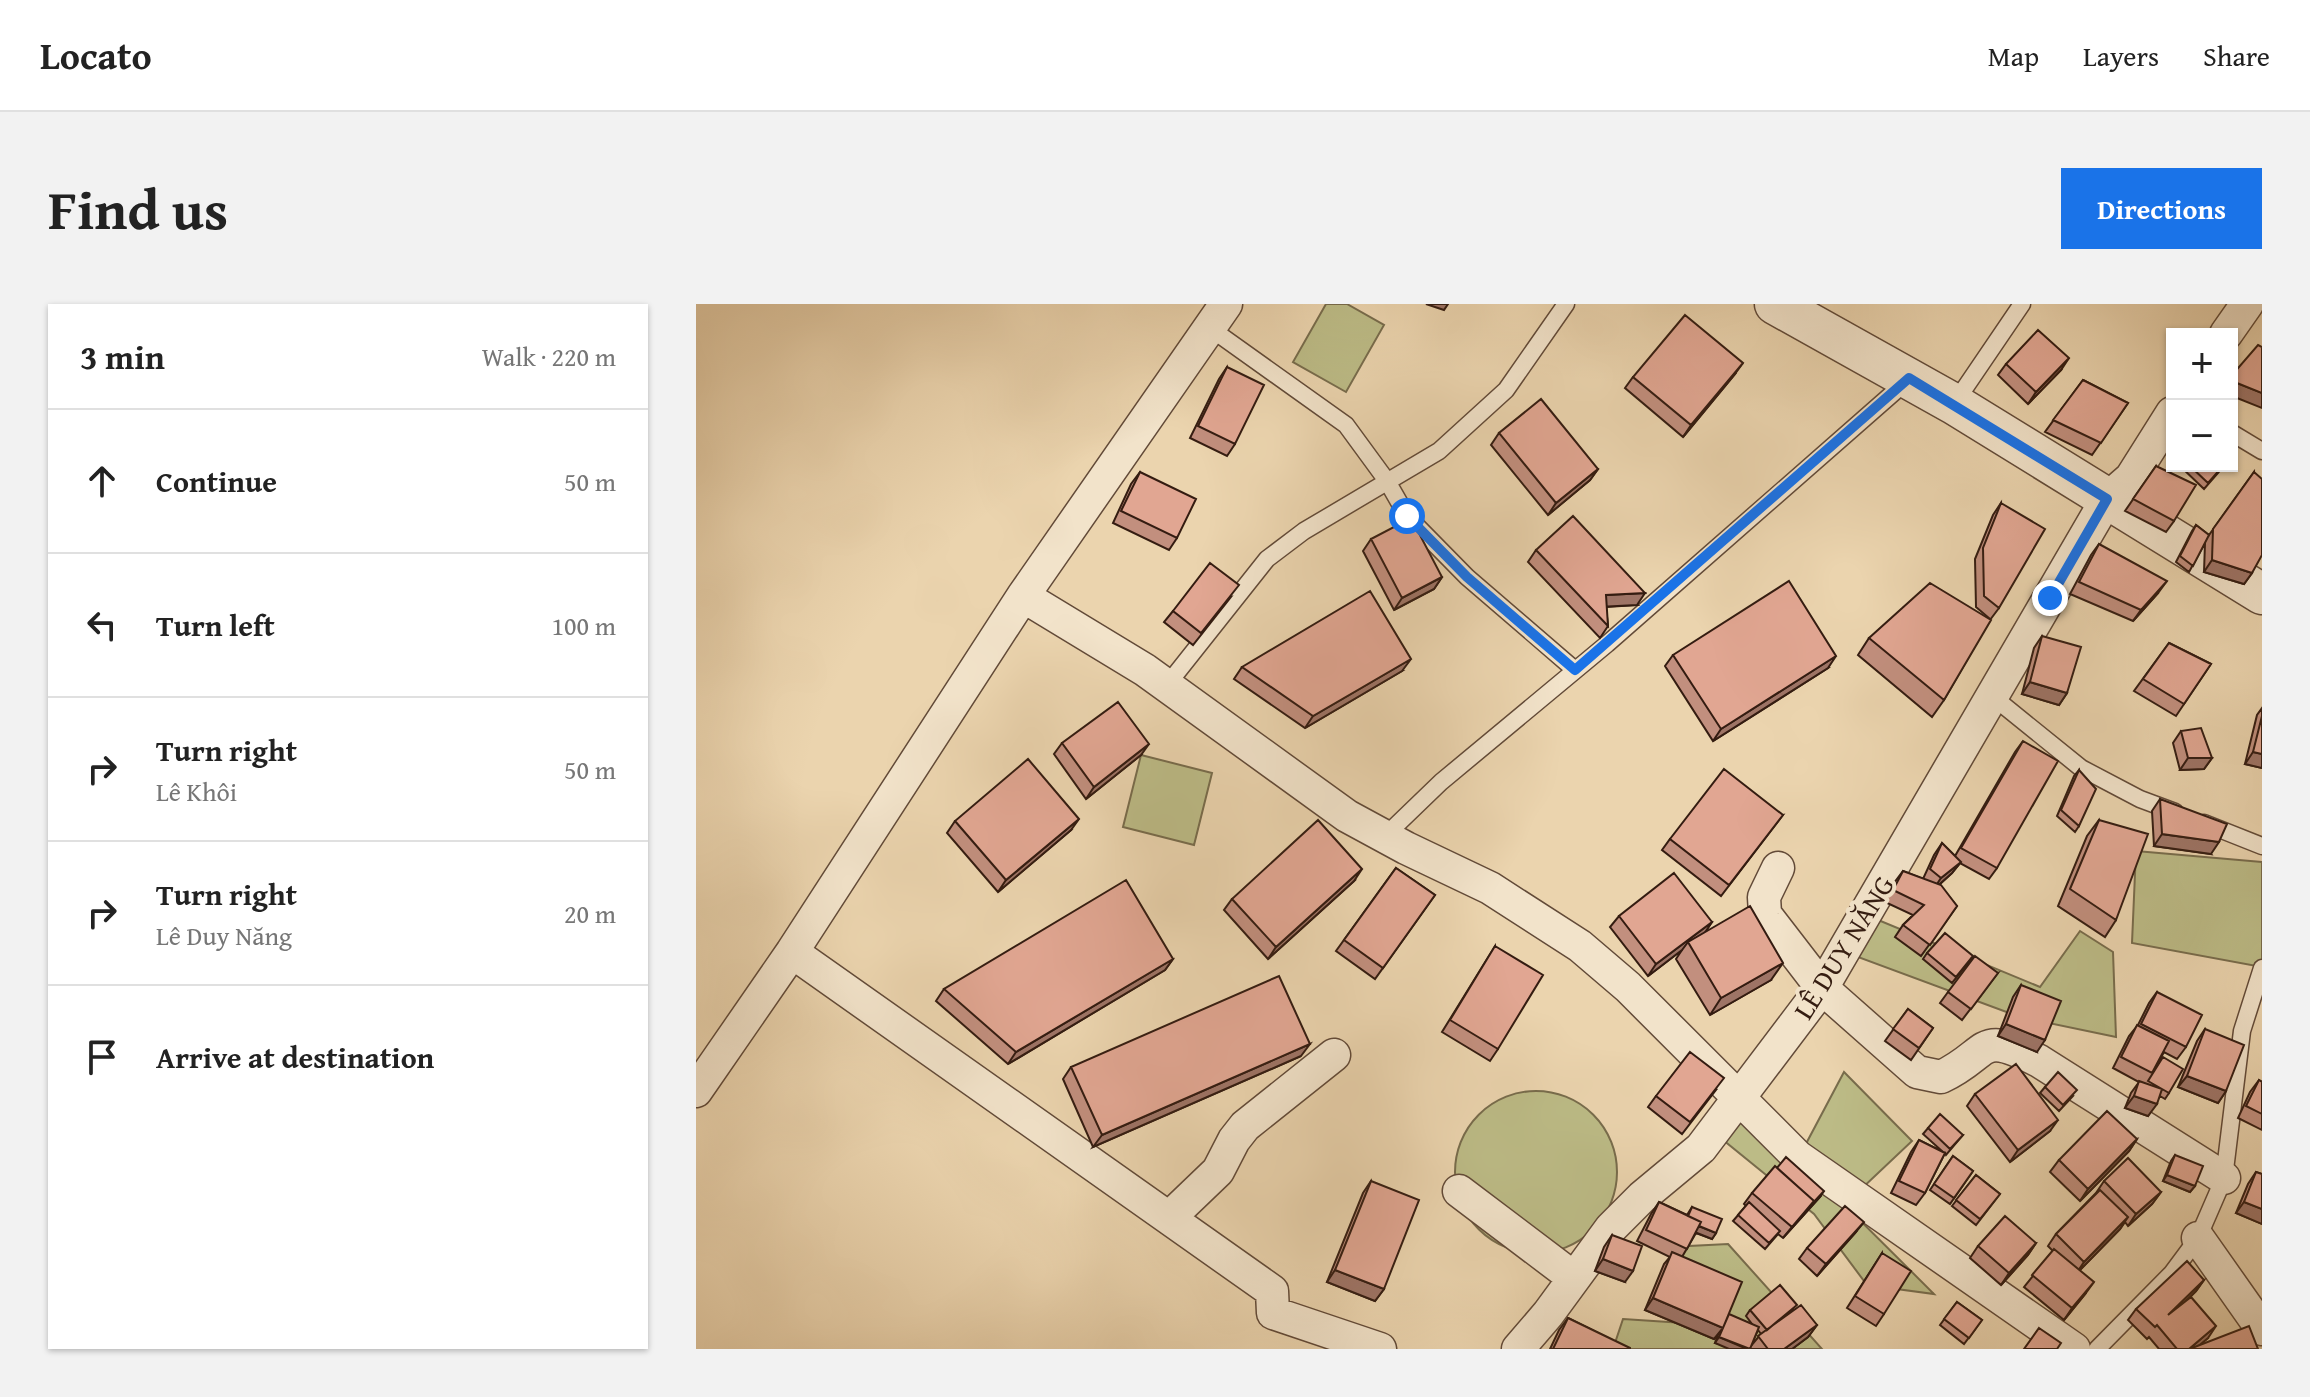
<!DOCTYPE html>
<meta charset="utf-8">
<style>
:root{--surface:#fff;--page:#f2f2f2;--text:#222;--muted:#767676;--line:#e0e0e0;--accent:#1a73e8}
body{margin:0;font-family:"Gentium Book Plus",serif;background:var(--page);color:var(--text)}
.controls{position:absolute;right:24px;top:24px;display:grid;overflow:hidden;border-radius:0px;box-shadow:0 2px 6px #0004}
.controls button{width:72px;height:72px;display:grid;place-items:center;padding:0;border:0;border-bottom:2px solid var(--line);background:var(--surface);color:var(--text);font:40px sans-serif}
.stop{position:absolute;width:24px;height:24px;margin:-18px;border:6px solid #1a73e8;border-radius:50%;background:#fff}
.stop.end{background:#1a73e8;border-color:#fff;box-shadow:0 2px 8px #0008}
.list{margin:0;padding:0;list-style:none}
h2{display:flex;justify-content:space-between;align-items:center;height:104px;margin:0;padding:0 32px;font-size:34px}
h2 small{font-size:26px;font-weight:400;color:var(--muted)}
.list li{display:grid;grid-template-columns:52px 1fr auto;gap:24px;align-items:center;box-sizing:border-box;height:144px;padding:0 32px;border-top:2px solid var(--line)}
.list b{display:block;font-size:30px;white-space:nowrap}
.list p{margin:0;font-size:26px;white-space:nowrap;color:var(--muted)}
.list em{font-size:26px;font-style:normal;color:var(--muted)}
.icon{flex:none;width:44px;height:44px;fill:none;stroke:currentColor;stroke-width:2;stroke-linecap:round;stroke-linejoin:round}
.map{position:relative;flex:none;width:1566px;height:1045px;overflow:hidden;border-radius:0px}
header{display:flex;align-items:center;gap:48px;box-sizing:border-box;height:112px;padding:0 40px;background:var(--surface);border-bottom:2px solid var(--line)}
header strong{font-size:38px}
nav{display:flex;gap:44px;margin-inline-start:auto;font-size:28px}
.intro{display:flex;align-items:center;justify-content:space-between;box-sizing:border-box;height:192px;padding:0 48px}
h1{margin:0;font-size:56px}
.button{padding:20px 36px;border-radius:0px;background:var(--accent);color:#fff;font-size:28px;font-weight:700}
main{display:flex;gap:48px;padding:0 48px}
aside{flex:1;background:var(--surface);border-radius:0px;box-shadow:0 2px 6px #0004}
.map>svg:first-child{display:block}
.green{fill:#bcbb86;stroke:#786c4c;stroke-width:2}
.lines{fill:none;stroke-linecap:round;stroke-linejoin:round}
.service-casing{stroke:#624a38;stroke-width:19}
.minor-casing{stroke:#624a38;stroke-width:35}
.tertiary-casing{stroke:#624a38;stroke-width:43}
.service{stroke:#f2e3ca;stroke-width:16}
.minor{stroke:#f2e3ca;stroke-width:32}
.tertiary{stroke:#f2e3ca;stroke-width:40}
.wall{fill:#c28f7e;stroke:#341c11;stroke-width:2;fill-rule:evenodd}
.shaded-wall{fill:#9e7466;stroke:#341c11;stroke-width:2}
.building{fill:#e1a692;stroke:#341c11;stroke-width:2}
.route{stroke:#1a73e8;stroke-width:10}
.labels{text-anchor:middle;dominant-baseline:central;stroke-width:8;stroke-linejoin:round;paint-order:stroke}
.street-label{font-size:28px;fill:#341c11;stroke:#f2e3ca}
</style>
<header>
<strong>Locato</strong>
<nav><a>Map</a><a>Layers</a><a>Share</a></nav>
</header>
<div class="intro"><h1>Find us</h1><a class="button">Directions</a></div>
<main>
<aside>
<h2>3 min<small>Walk · 220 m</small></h2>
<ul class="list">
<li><svg class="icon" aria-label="ahead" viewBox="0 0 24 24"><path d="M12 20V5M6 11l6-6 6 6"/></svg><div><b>Continue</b></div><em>50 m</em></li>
<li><svg class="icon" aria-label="left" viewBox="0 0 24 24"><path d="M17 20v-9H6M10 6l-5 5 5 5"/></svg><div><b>Turn left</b></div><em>100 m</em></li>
<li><svg class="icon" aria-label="right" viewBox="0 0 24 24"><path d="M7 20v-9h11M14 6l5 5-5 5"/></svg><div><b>Turn right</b><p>Lê Khôi</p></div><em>50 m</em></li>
<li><svg class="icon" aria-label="right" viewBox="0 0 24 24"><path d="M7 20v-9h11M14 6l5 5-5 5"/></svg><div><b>Turn right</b><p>Lê Duy Năng</p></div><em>20 m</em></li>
<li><svg class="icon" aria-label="arrive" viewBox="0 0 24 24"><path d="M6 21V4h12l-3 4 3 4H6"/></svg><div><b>Arrive at destination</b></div></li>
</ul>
</aside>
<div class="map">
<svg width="1566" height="1045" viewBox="0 0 1566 1045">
<rect width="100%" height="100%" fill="#ebd4ae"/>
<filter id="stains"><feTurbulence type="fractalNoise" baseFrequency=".0025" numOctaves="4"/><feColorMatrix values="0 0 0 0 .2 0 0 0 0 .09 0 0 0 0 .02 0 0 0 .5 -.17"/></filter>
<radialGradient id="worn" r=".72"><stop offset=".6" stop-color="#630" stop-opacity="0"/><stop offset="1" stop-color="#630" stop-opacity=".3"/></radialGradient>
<path class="green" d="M630 0H651L688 21 650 88 597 58Z
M445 451 516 469 498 541 427 523Z
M1440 547 1566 558V663L1436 639Z
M1158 606 1344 683 1384 627 1417 648 1420 733 1324 713 1143 646Z
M1148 768 1216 837 1162 888 1103 853Z
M759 868a81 81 0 1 1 162 0a81 81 0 1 1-162 0Z
M1045 798 1238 990 1171 981 1118 910 1021 831Z
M1032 940 1126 1045H1050L974 943Z
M927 1015 1018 1021 1042 1045H917Z"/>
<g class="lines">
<defs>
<path id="service" d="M514 24 650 121 691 177 711 212 771 273 879 366
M1258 100 1326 0
M1536 129 1566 147
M471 381 571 255 608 227 743 147 810 86 870 0
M1296 392 1385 464 1444 495 1479 508
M1508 519 1566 542
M689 532 745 478 911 340 1212 76
M1401 1045 1476 969 1502 934 1528 874 1546 727 1566 664"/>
<path id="minor" d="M1530 30 1551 0
M327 292 449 366 651 512 710 544 794 584 884 642 932 683 1102 853 1378 1045
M1082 564 1068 593 1069 610 1126 684 1221 768 1245 773C1296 749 1280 724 1343 757L1528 874
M96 648 576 987 577 1009 684 1045
M0 787 96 648 327 292 530 0
M763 887 878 974
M473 914 522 867 538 836 549 822 638 751
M1502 934 1566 1025
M822 1045 852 1010 915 924 946 893 1005 844 1126 684 1411 195 1435 174 1476 109"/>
<path id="tertiary" d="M1079 0 1258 100 1566 290"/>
</defs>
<use href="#service" class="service-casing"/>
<use href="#minor" class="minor-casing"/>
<use href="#tertiary" class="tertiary-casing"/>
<use href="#service" class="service"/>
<use href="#minor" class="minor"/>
<use href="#tertiary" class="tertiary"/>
</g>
<path class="wall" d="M1310 60 1365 66 1332 100 1302 71Z
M531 63 539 140 531 152 494 134 523 75Z
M1039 70 987 133 929 84 937 73Z
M1387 76 1432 99 1396 151 1349 128Z
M803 129 902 165 894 176 852 211 795 141Z
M1460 162 1478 217 1470 228 1429 207Z
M1486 162H1528L1508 185 1485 163Z
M444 168 481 234 473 246 417 219 435 180Z
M1558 168 1556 269 1548 280 1508 268 1509 239 1493 268 1480 258 1496 227 1500 221 1513 231Z
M1305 199 1303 304 1294 316 1248 396 1236 413 1162 351 1173 334 1293 314 1280 303 1279 255 1297 211Z
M675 235 746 273 738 285 698 306 667 247Z
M1403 240 1462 289 1437 317 1374 290 1395 251Z
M840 246 941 301 910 303 912 322 904 334 832 258Z
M535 293 497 341 468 318 477 307Z
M1346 332 1371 389 1363 401 1326 390 1338 344Z
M1473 339 1515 360 1480 412 1438 387Z
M977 351 1132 364 1017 437 969 362Z
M546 363 706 367 609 424 538 375Z
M1566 404V464L1549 460 1561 411Z
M1485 427 1516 454 1508 465 1484 466 1477 439Z
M1327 437 1301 564 1293 575 1264 559 1256 569 1243 581 1261 602 1225 652 1199 633 1207 621 1217 611 1189 598 1198 579 1207 567 1227 575 1238 551 1246 539 1259 552 1319 448Z
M366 439 445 451 390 495 358 450Z
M1383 466V522L1379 528 1361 512 1378 472Z
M1464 495 1515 550 1458 542 1456 507Z
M1087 511 1025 592 966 546 974 535Z
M1403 516 1420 616 1409 633 1362 602 1391 532Z
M259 517 375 526 302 588 251 529Z
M700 564 739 591 679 675 640 647Z
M658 577 572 655 528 606 536 595Z
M923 612 1016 618 1009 628 1075 676 1014 711 980 655 986 646 952 672 914 623Z
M799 642 802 745 794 757 746 728Z
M1231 649 1273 658 1256 679 1227 655Z
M477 655 469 666 312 760 240 697 248 685Z
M1302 669 1266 716 1244 699 1252 688Z
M1325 681 1341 748 1302 732 1317 693Z
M1461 688 1490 743 1481 755 1468 748 1457 768 1473 789 1469 795 1464 792 1452 812 1429 804 1435 789 1443 778 1417 764 1433 732 1442 721 1453 699Z
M1212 705 1237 724 1215 756 1189 737Z
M1509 725 1530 787 1522 799 1482 783 1501 737Z
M605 752 397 843 367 775 375 763Z
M1563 776 1566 778V826L1542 814 1554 788Z
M1349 783 1377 792 1363 807 1344 789Z
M1020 786 986 830 952 803 960 792Z
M1279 790 1354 827 1314 858 1271 802Z
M1232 824 1267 831 1250 851 1249 849 1229 889 1220 901 1195 889 1215 848 1223 836 1247 848 1227 830Z
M1441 835 1433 847 1384 897 1354 868 1363 856Z
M1479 851 1499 882 1494 888 1467 877 1475 857Z
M1257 852 1277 867 1254 900 1234 886Z
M1560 868 1566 870V920L1540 909 1552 880Z
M1280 871 1304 890 1280 921 1256 902Z
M675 877 688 985 679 997 631 978 667 889Z
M1408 877 1465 888 1456 900 1432 922 1429 918 1424 925 1384 966 1390 989 1368 1016 1328 983 1357 947 1352 942 1360 930 1400 889Z
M1056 889 1124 893 1087 934 1082 930 1069 945 1037 917 1050 902 1048 900Z
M963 898 991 911 996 903 1020 929 1016 935 1000 929 986 953 1032 1012 1056 1020 1050 1012 1054 1006H1098L1121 1021 1112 1033 1096 1045H1055L1019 1039 1023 1028 1018 1035 949 1006 968 960 974 953 941 937 955 910ZM1062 1026 1065 1030 1054 1043Z
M1159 929 1121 972 1103 955 1111 944Z
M916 931 929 978 899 967 908 943Z
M1340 939 1332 951 1305 981 1274 954 1282 942Z
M1186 949 1188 1010 1180 1022 1151 1004Z
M1508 976 1500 987 1490 997 1512 1034 1504 1040 1562 1045H1463L1453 1033 1451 1035 1432 1016 1440 1005Z
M1261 998 1286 1016 1268 1040 1244 1021Z
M872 1014 934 1045H854L863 1026Z"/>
<path class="shaded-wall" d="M730 0H752L748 6Z
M1373 54 1365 66 1332 100 1340 88Z
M1047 59 1039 70 987 133 995 121Z
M1536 77 1566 89V104L1536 92Z
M902 165 894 176 852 211 860 199Z
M1516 256 1556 269 1548 280 1508 268Z
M746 273 738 285 698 306 706 294Z
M1471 277 1462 289 1437 317 1445 306Z
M949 289 941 301 902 303 910 291Z
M1140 352 1132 364 1017 437 1025 425Z
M715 355 706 367 609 424 617 412Z
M1334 378 1371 389 1363 401 1326 390Z
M453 440 445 451 390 495 398 483Z
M1557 448 1566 450V464L1549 460Z
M1492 454H1516L1508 465 1484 466Z
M383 515 375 526 302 588 310 576Z
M1466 530 1523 538 1515 550 1458 542Z
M1265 558 1256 569 1237 586 1245 574Z
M666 565 658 577 572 655 580 643Z
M1016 618 1008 630 992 638 986 646 952 672 960 660Z
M477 655 469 666 312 760 320 748Z
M1087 659 1075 676 1014 711 1025 694Z
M1310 720 1349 736 1341 748 1302 732Z
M614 740 605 752 397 843 406 831Z
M1491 772 1530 787 1522 799 1482 783Z
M1438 792 1461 800 1452 812 1429 804Z
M1362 816 1354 827 1314 858 1322 846Z
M1441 835 1433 847 1384 897 1392 885Z
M1471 871 1499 882 1494 888 1467 877Z
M1128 887 1124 893 1087 934 1096 923Z
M1465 888 1456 900 1432 922 1440 910Z
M1548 898 1566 905V920L1540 909Z
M1432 913 1424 925 1380 970 1388 958Z
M990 917 1020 929 1016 935 986 923Z
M1168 918 1159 929 1121 972 1130 960Z
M1340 939 1332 951 1305 981 1313 969Z
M907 955 937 967 929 978 899 967Z
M639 966 688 985 679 997 631 978Z
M1508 976 1500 987 1464 1023 1472 1011Z
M1398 978 1390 989 1368 1016 1376 1004Z
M957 994 1027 1024 1018 1035 949 1006Z
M1121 1021 1112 1033 1096 1045H1088Z
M1520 1022 1512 1034 1499 1045 1496 1044 1493 1045Z
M1023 1033 1051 1045H1033L1019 1039Z"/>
<path class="building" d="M989 11 1047 59 995 121 937 73Z
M1342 26 1373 54 1340 88 1310 60Z
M1562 41 1566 43V89L1536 77V71Z
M531 63 568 81 539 140 502 122Z
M1387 76 1432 99 1405 139 1357 116Z
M845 95 902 165 860 199 803 129Z
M1460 162 1500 181 1478 217 1437 195Z
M1494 162H1527L1512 179Z
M444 168 500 195 481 234 425 207Z
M1558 168 1566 175V251L1556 269 1516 256 1517 225Z
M1305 199 1349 225 1303 304 1288 292 1287 244Z
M877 212 949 289 910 291 912 322 840 246Z
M715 214 746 273 706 294 675 235Z
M1500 221 1513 231 1497 262 1484 252Z
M1403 240 1471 277 1445 306 1383 278Z
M514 259 543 281 505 329 477 307Z
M1093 277 1140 352 1025 425 977 351Z
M1234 279 1295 316 1248 396 1173 334Z
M674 287 715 355 617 412 546 363Z
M1346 332 1385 343 1371 389 1334 378Z
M1473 339 1515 360 1488 400 1447 375Z
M422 398 453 440 398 483 366 439Z
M1566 412V450L1557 448Z
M1505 424 1516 454H1492L1485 427Z
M1327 437 1362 457 1301 564 1265 544Z
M332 455 383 515 310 576 259 517Z
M1028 465 1087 511 1033 581 974 535Z
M1383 466 1400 485 1383 522 1365 506Z
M1464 495 1531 520 1523 538 1466 530Z
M622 516 666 565 580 643 536 595Z
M1403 516 1452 530 1420 616 1374 585Z
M1246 539 1265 558 1245 574 1234 565Z
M700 564 739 591 687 664 648 636Z
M1207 567 1245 581 1261 602 1234 641 1207 621 1228 601 1197 586Z
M978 569 1016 618 960 660 923 612Z
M430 576 477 655 320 748 248 685Z
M1054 602 1087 659 1025 694 992 638Z
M1249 629 1277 652 1260 673 1231 649Z
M799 642 847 671 802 745 754 716Z
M1279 652 1302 669 1275 705 1252 688Z
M583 672 614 740 406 831 375 763Z
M1325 681 1365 697 1349 736 1310 720Z
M1461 688 1506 711 1490 743 1445 720Z
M1212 705 1237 724 1223 744 1197 725Z
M1441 721 1473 737 1456 769 1425 753Z
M1509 725 1548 741 1530 787 1491 772Z
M994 748 1028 774 994 818 960 792Z
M1467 753 1487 765 1473 789 1452 777Z
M1320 760 1362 816 1322 846 1279 790Z
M1362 768 1381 786 1367 801 1349 783Z
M1563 776 1566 778V810L1550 802Z
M1443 777 1466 785 1461 800 1438 792Z
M1411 807 1441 835 1392 885 1363 856Z
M1244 810 1267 831 1254 845 1232 824Z
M1223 836 1249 849 1229 889 1203 877Z
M1479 851 1507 862 1499 882 1471 871Z
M1257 852 1277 867 1258 894 1238 880Z
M1090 853 1128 887 1116 900 1118 897 1081 864Z
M1432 854 1465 888 1440 910 1408 877Z
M1079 862 1118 897 1096 923 1056 889Z
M1560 868 1566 870V905L1548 898Z
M1280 871 1304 890 1284 915 1260 896Z
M675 877 723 896 688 985 639 966Z
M1404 886 1432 913 1388 958 1360 930Z
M963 898 1005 918 991 945 950 926Z
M1053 898 1084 927 1073 939 1042 911Z
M1149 902 1168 918 1130 960 1111 944Z
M996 903 1026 915 1020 929 1003 922 1005 918 992 912Z
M1309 912 1340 939 1313 969 1282 942Z
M916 931 946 942 937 967 907 955Z
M1358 945 1398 978 1376 1004 1336 971Z
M976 948 1046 978 1027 1024 957 994Z
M1186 949 1215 967 1188 1010 1159 992Z
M1491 957 1508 976 1472 1011 1495 993 1520 1022 1493 1045H1481L1461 1021 1459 1023 1440 1005Z
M1084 981 1101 1001 1071 1026 1054 1006Z
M1261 998 1286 1016 1273 1034 1248 1015Z
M1105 1001 1121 1021 1088 1045H1072L1062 1032Z
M1033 1010 1063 1023 1054 1045 1023 1033Z
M872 1014 934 1044V1045H857Z
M1553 1022 1562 1045H1496V1044Z
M1343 1024 1365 1039 1361 1045H1328Z"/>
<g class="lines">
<path class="route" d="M711 212 771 273 879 366 1213 74 1411 195 1354 294"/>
</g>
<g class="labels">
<g class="street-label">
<text transform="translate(1147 643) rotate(-58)">LÊ DUY NĂNG</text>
</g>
</g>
<rect width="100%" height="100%" filter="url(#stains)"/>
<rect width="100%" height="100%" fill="url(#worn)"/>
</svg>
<div class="controls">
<button>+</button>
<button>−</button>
</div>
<div class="stop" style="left:711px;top:212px"></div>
<div class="stop end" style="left:1354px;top:294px"></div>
</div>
</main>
